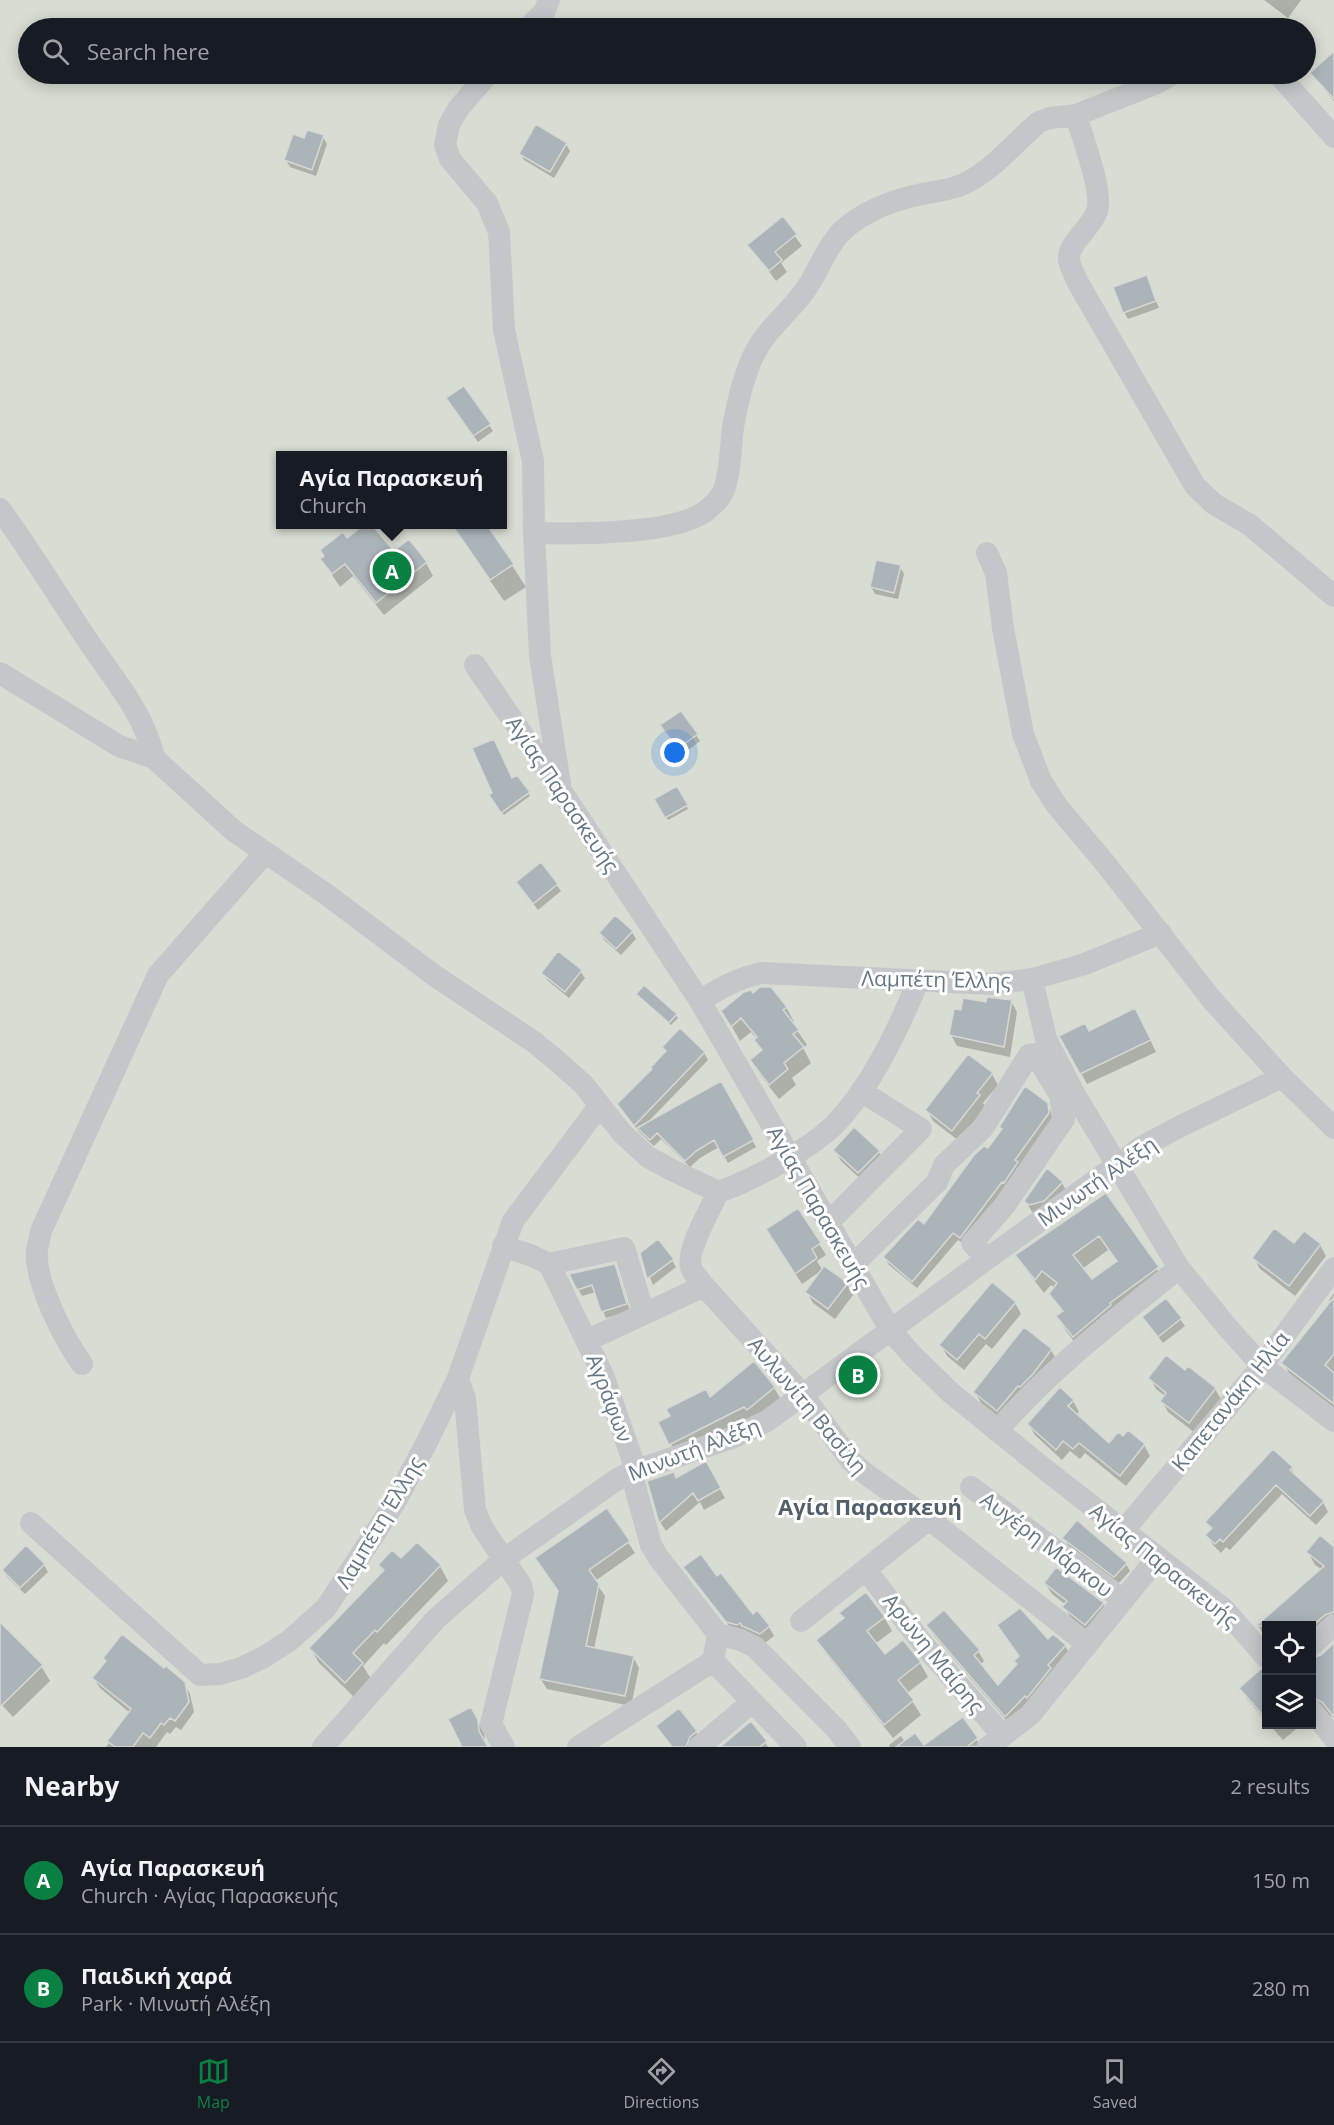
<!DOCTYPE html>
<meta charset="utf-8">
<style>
:root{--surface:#171b24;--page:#20242c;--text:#f1f3f6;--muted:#9ea1a6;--line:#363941;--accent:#0b8043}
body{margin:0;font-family:"Open Sans",sans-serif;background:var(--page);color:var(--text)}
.controls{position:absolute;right:18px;bottom:18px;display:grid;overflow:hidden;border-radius:0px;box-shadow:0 3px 15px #0003}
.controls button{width:54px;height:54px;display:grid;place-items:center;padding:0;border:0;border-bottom:2px solid var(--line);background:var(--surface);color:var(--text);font:30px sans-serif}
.you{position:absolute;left:675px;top:753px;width:21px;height:21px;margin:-15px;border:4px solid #fff;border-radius:50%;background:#1a73e8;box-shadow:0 0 0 9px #1a73e833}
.badge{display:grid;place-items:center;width:39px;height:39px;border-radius:50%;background:var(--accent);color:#fff;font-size:20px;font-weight:700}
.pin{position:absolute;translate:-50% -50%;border:3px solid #fff;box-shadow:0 2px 6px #0006}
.popup{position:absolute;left:276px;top:451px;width:231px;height:78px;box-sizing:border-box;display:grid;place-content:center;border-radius:0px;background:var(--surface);filter:drop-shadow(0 2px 4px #0005);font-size:20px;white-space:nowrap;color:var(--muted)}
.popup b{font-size:22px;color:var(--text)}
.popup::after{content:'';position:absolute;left:50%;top:100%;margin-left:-12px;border:12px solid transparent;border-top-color:var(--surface)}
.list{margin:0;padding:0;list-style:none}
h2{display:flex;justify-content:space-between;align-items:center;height:78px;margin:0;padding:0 24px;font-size:26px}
h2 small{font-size:20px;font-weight:400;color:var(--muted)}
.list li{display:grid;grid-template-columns:39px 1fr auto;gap:18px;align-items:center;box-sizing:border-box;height:108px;padding:0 24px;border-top:2px solid var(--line)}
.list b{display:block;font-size:22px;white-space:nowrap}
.list p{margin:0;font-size:20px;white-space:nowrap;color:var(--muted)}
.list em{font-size:20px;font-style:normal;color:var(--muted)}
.icon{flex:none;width:33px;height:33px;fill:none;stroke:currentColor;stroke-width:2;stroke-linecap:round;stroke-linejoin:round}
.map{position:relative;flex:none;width:1334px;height:1747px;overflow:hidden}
.search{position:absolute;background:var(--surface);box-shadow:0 3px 15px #0003;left:18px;right:18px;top:18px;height:66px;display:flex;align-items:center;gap:15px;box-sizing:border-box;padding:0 21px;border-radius:33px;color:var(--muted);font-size:22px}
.sheet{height:294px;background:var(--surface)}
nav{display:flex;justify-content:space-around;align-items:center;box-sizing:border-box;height:84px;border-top:2px solid var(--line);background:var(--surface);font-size:16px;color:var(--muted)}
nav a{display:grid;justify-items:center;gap:3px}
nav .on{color:var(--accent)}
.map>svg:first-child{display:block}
.green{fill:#d7ddd3;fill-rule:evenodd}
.shadow{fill:#0003;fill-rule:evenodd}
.building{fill:#abb4b9;stroke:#d7d7d5;stroke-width:1.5;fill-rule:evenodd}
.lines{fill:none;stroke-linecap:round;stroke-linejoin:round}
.minor{stroke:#c3c7ca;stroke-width:22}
.labels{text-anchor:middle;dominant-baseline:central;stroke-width:6;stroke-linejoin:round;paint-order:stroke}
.street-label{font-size:21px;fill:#647684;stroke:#fff}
.neighbourhood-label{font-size:22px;font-weight:bold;fill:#525f69;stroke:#fff}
</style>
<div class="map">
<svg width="1334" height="1747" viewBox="0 0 1334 1747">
<rect width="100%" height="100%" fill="#f6f6f2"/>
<path class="green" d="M0 0H1334V1747H0ZM28 28H1306V74H28ZM281 456H503V524H281ZM1266 1626H1312V1724H1266Z"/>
<path class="shadow" d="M1264 0H1301L1288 18Z
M1334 53V101L1312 74Z
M1071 74H1085L1077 80Z
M323 137 327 144 316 176 290 167 286 160 305 140Z
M566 144 570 151 554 178 524 160 520 154Z
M782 218 802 246 781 263 787 272 776 281 749 245Z
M1146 276 1159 308 1128 319 1124 312Z
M452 405 489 425 493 431 478 442Z
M366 524H370L393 554 426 563 433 576 384 615 353 576 340 587 322 560Z
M451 524H485L526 587 504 601Z
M900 567 904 574 898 599 875 594 871 587Z
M666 733 696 735 700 741 682 755Z
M517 777 530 796 504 815 491 795Z
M676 788 688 809 668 820 656 800Z
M541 864 561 891 538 910 522 889Z
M615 917 632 932 636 939 621 955 604 940 600 933Z
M580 971 585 978 569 998 547 980 543 973Z
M753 995 786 1007 794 1022 793 1024 807 1045 803 1048 811 1063 792 1078 796 1085 779 1099 760 1075 752 1060 763 1051 757 1039 751 1032 740 1041 723 1011Z
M640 997 676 1015 678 1018 671 1025Z
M1011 1001 1017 1012 1010 1057 957 1046 951 1035 962 1011 988 1003Z
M1141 1021 1156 1052 1087 1084 1061 1036Z
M704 1053 708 1060 647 1123 721 1083 756 1147 728 1163 719 1147 700 1158 690 1167 661 1139 654 1146 639 1132 618 1105Z
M992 1074 998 1085 983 1103 985 1107 959 1141 933 1121 927 1110Z
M1046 1104 1051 1112 1053 1122 965 1245 958 1240 917 1288 889 1265 884 1257 924 1226 988 1150 1003 1130 1001 1127Z
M835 1150 879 1152 885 1163 865 1183 841 1161Z
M1062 1183 1068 1194 1036 1216 1032 1212 1026 1201Z
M1105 1195 1166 1282 1082 1351 1066 1331 1058 1317 1063 1313 1051 1294 1055 1288 1051 1285 1044 1293 1026 1270 1017 1256ZM1108 1250 1118 1262 1092 1281 1082 1269Z
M798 1210 826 1255 817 1261 822 1270 802 1284 774 1240Z
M1320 1245 1326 1256 1295 1296 1260 1269 1254 1258 1294 1246Z
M641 1254 672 1260 676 1267 653 1285Z
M614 1265 618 1272 630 1311 606 1318 596 1292 582 1296 578 1289Z
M847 1284 853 1295 835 1319 813 1303 807 1292Z
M1334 1293V1411L1291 1376 1283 1363 1331 1304 1329 1300Z
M1166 1300 1185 1326 1163 1343 1144 1318Z
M1015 1303 1021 1314 992 1349 986 1344 964 1370 947 1356 941 1345Z
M1051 1350 1057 1361 1004 1421 981 1403 975 1392Z
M1185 1372 1215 1389 1221 1399 1195 1433 1168 1412 1162 1401 1165 1396 1156 1389 1150 1378Z
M774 1388 780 1398 754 1420 677 1455 671 1444 710 1399Z
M1073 1401 1079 1412 1076 1415 1109 1445 1124 1438 1144 1445 1150 1456 1126 1486 1085 1453 1080 1459 1070 1451 1062 1460 1035 1435 1029 1425Z
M705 1463 725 1498 704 1510 700 1502 666 1531 660 1522 649 1482 677 1479Z
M1291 1468 1297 1478 1323 1502 1328 1512 1316 1525 1282 1494 1230 1550 1226 1547 1221 1553 1213 1545 1207 1535 1212 1530 1207 1522Z
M607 1510 635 1553 595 1581 605 1596 594 1649 633 1657 639 1668 631 1706 547 1689 540 1678 559 1592 537 1559Z
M1064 1538 1126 1564 1130 1571 1119 1583 1068 1545Z
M1334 1549V1628L1312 1647V1626H1266V1640L1258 1625 1322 1570 1315 1565 1308 1552Z
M401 1560 440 1566 448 1581 386 1645 384 1643 363 1666 371 1679 354 1697 319 1663 310 1648 384 1572 380 1565Z
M44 1565 48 1572 25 1594 7 1577 3 1570Z
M685 1567 717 1578 753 1616 769 1627 774 1636 765 1643 733 1631Z
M1045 1583 1103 1604 1109 1614 1092 1635 1071 1618 1064 1607 1066 1605 1052 1594Z
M884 1617 892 1631 875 1644 885 1656 903 1642 920 1663 928 1677 907 1693 921 1715 893 1738 826 1654 818 1640 845 1619Z
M0 1624 41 1666 50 1681 13 1717 0 1703Z
M928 1626 978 1651 984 1661 980 1665 998 1687 1053 1636 1065 1646 1071 1656 1011 1726 934 1636Z
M1334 1644V1718L1320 1709 1313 1696 1316 1659Z
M1261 1671 1266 1678V1721L1247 1699 1241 1688Z
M94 1679 184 1683 190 1694 194 1712 181 1730 176 1727 170 1734 167 1732 156 1747H106L130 1713 100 1688Z
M471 1709 484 1733 485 1742 488 1747H464Z
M962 1719 981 1746 939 1747Z
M1269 1724H1302L1283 1740Z
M658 1727 696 1732 702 1742 698 1747H672Z
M901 1736 905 1742 923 1747H890L889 1745Z
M765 1742 768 1747H722Z"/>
<path class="building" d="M1334 51V99L1310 73Z
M536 124 567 143 550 172 519 154Z
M307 130 324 135 312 170 284 160 293 134 304 138Z
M783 216 797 234 775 252 782 260 769 271 747 245Z
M1147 275 1156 301 1123 313 1113 287Z
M464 386 491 424 473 436 446 398Z
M364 525H372L394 551 409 539 427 562 376 603 345 564 332 574 320 559 324 556 320 550 343 532 347 538Z
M452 525H487L514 564 490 580Z
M876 560 901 565 894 593 870 587Z
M681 711 698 734 677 749 660 725Z
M494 739 512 778 517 775 530 792 501 813 489 795 492 793 472 748Z
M677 786 688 805 665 818 654 799Z
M541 862 558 884 533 904 516 882Z
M615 915 633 931 616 949 599 933Z
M558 951 582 970 565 992 541 973Z
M644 985 677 1014 669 1023 636 994Z
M760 987H771L787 1007 783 1010 799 1030 793 1034 804 1047 784 1063 788 1069 769 1085 750 1060 762 1050 754 1040 757 1037 741 1018 731 1027 721 1011 744 992 751 990 753 993Z
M987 997 1012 1000 1004 1047 949 1035 954 1009 961 1010 963 998 986 1002Z
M1135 1008 1151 1040 1080 1074 1059 1036 1085 1023 1089 1031Z
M680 1028 705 1052 634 1126 617 1104 652 1069 650 1068 666 1051 662 1047Z
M968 1054 993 1073 977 1093 980 1095 952 1131 925 1110Z
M721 1081 754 1140 723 1157 714 1140 696 1151 685 1161 657 1133 650 1140 637 1128Z
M1025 1086 1048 1103 1049 1113 1015 1160 1018 1162 1004 1183 1002 1182 960 1238 953 1233 912 1282 883 1257 918 1219 924 1224 974 1155 984 1146 988 1148 1002 1129 999 1127Z
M854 1127 880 1151 858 1173 833 1150Z
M1047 1168 1063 1182 1044 1201 1029 1205 1024 1201Z
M1106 1193 1159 1267 1110 1303 1111 1305 1073 1337 1056 1316 1063 1311 1049 1294 1057 1283 1042 1271 1035 1280 1015 1255ZM1099 1236 1117 1261 1092 1279 1073 1255Z
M798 1208 821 1243 812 1249 817 1258 795 1274 766 1229Z
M1274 1228 1294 1243 1304 1231 1321 1244 1289 1286 1252 1258Z
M658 1239 674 1259 647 1279 640 1253Z
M615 1264 627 1304 601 1312 592 1285 577 1290 569 1274Z
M824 1266 848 1283 828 1309 805 1292Z
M992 1282 1016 1302 985 1339 979 1334 957 1360 939 1345Z
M1334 1297V1354L1325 1365 1334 1373V1404L1281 1363Z
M1166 1298 1182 1318 1158 1337 1142 1317Z
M1024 1327 1052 1349 1033 1374 1020 1387 1018 1386 997 1411 973 1392Z
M1166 1355 1185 1370 1188 1366 1216 1388 1189 1423 1160 1401 1166 1393 1148 1378Z
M754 1361 775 1387 747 1410 744 1407 669 1445 658 1422 670 1416 666 1409 706 1389 710 1397Z
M1060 1387 1074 1400 1068 1406 1109 1443 1118 1432 1123 1436 1128 1430 1145 1444 1120 1476 1079 1443 1073 1449 1063 1441 1056 1450 1027 1424Z
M1273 1449 1293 1467 1290 1470 1324 1501 1310 1516 1276 1485 1223 1542 1220 1539 1215 1544 1205 1535 1212 1528 1205 1522Z
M706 1461 721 1488 698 1501 693 1493 659 1523 647 1481 674 1472 676 1478Z
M607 1508 630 1541 589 1570 599 1584 586 1646 634 1656 625 1696 539 1679 558 1591 535 1558Z
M1077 1520 1127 1563 1114 1577 1062 1538Z
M1320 1535 1334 1547V1612L1325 1615 1311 1627V1626H1256L1324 1566 1306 1552Z
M417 1542 441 1565 377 1632 375 1630 353 1653 363 1663 345 1683 309 1648 384 1570 378 1565 392 1550 401 1558Z
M26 1545 45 1564 20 1588 2 1570Z
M701 1554 717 1576 721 1573 753 1614 757 1610 770 1626 760 1634 742 1626 740 1623 737 1625 726 1622 683 1567Z
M1056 1567 1104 1603 1085 1625 1062 1607 1067 1601 1044 1583Z
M866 1592 885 1617 867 1631 885 1654 903 1640 921 1662 898 1680 914 1700 884 1725 816 1640 844 1618 839 1613Z
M1020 1608 1048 1639 1053 1634 1066 1645 1048 1665 1051 1668 1027 1698 1025 1696 1005 1717 926 1625 944 1610 980 1650 974 1655 998 1685 1017 1664 1014 1661 1019 1656 997 1625Z
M0 1622 43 1665 0 1707Z
M122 1634 164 1668 166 1666 185 1682 189 1702 175 1721 170 1718 164 1725 161 1723 150 1738 143 1733 133 1747H115L107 1741 131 1709 92 1678 106 1661 103 1658Z
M1334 1643V1717L1322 1702 1311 1697V1658L1321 1655Z
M1261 1669 1266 1670V1719L1239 1688Z
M471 1707 478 1720 479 1731 488 1747H462L448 1719Z
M679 1708 697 1731 690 1737 686 1747H672L656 1726Z
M963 1717 978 1738 967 1747H896L915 1733 924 1745Z
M751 1721 767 1741 760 1747H720Z"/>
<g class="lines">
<path class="minor" d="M528 28 544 12 549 0
M488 74 458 109 449 125 445 145 450 159 487 203 499 232 504 330 533 461 534 533 540 656 560 784
M1278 74 1334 137
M1076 115C1082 137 1103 190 1097 211 1093 226 1067 244 1069 259 1069 266 1075 275 1077 281L1195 486 1214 504 1250 525 1334 596
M0 509C30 550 56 593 84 635 110 675 144 711 154 758
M534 533C574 534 677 535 707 510 712 506 719 499 722 494 730 481 731 443 733 427 737 405 742 382 751 361 762 333 785 317 803 293 818 274 824 250 841 232 863 211 893 200 922 194 937 191 952 190 966 183 994 169 1015 142 1039 122L1050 118 1076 115 1157 83 1173 74
M987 553 996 573 1003 628 1023 734 1041 781 1057 806 1105 863 1213 1001 1282 1077 1334 1128
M475 665 560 789 700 1001 891 1331 913 1356 951 1393 1047 1471 1224 1609 1266 1657
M0 673 119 746 154 758 234 831 326 894 435 976 534 1042 557 1061 583 1084 622 1133 648 1157 672 1170 718 1192C751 1181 810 1149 834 1125 870 1089 899 1028 918 981
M1032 979 1046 1039 1075 1095 1179 1268 1228 1328 1262 1366 1334 1421
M700 1001C720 988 738 978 762 973L992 984 1032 979 1082 965 1161 933
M718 1192C711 1208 686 1250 691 1267 693 1274 700 1280 704 1286L803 1395 852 1462 866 1474 929 1519 1087 1644
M829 1222 921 1129 861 1091
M503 1246 530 1255 549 1264 603 1375 633 1461 631 1472 651 1545 658 1557 718 1634 713 1661 796 1747
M549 1264 624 1248 644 1314
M853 1265 937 1182 944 1165 983 1128 1029 1055 1035 1054 1060 1095 1064 1119 1005 1205 972 1243 987 1259
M588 1340 704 1286
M82 1364C64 1339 34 1281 37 1250 38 1244 40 1237 41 1231L158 975 265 853
M458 1378 465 1399 475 1510 482 1527 521 1585 523 1594 491 1724 504 1747
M997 1431C1050 1369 1116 1319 1179 1268
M971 1487 1123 1600
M31 1523 200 1675 220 1674 241 1668 264 1657 289 1641 326 1608 394 1504 427 1442 458 1378 513 1221 600 1105
M1123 1531 1262 1366 1334 1268
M866 1570 924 1645 1003 1736
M801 1621 929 1519
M718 1634 741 1640 755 1647 837 1730 850 1747
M1312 1645 1334 1625
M1312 1711 1334 1738
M323 1747 436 1619 504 1559 616 1480 631 1472 734 1437 767 1421 987 1259 1143 1146 1181 1126 1282 1077
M578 1747 713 1661
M699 1747 752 1702
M988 1747 1030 1715 1158 1557"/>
</g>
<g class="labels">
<g class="street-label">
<text transform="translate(563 794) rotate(56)">Αγίας Παρασκευής</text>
<text transform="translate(936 979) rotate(1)">Λαμπέτη Έλλης</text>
<text transform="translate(1097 1181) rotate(-35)">Μινωτή Αλέξη</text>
<text transform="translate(819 1207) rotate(60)">Αγίας Παρασκευής</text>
<text transform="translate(610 1398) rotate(69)">Αγράφων</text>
<text transform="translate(1230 1401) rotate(-51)">Καπετανάκη Ηλία</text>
<text transform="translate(808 1405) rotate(50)">Αυλωνίτη Βασίλη</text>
<text transform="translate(694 1449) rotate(-21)">Μινωτή Αλέξη</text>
<text transform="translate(379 1522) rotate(-59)">Λαμπέτη Έλλης</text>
<text transform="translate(1047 1544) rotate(37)">Αυγέρη Μάρκου</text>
<text transform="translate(1164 1565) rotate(39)">Αγίας Παρασκευής</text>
<text transform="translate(934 1653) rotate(51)">Αρώνη Μαίρης</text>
</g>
<g class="neighbourhood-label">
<text x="870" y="1506">Αγία Παρασκευή</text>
</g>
</g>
</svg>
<div class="controls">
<button><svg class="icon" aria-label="locate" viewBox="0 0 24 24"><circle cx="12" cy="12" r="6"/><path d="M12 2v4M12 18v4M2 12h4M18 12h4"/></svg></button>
<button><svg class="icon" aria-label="layers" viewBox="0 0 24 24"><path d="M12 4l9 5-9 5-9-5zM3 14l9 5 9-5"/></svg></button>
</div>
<div class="you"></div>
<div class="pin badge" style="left:392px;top:571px">A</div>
<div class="popup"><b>Αγία Παρασκευή</b>Church</div>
<div class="pin badge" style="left:858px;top:1375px">B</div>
<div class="search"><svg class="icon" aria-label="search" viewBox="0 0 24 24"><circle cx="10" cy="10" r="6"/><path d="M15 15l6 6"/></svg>Search here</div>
</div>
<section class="sheet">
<h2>Nearby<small>2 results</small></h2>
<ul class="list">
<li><span class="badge">A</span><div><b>Αγία Παρασκευή</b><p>Church · Αγίας Παρασκευής</p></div><em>150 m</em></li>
<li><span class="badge">B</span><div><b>Παιδική χαρά</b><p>Park · Μινωτή Αλέξη</p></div><em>280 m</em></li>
</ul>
</section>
<nav>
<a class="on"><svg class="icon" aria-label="map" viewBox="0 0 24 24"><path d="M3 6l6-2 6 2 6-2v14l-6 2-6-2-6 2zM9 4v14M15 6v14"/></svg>Map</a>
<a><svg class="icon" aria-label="directions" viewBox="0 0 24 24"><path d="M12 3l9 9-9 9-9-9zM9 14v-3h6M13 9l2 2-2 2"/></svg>Directions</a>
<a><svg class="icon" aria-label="saved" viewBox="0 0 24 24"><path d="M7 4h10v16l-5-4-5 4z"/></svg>Saved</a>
</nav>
